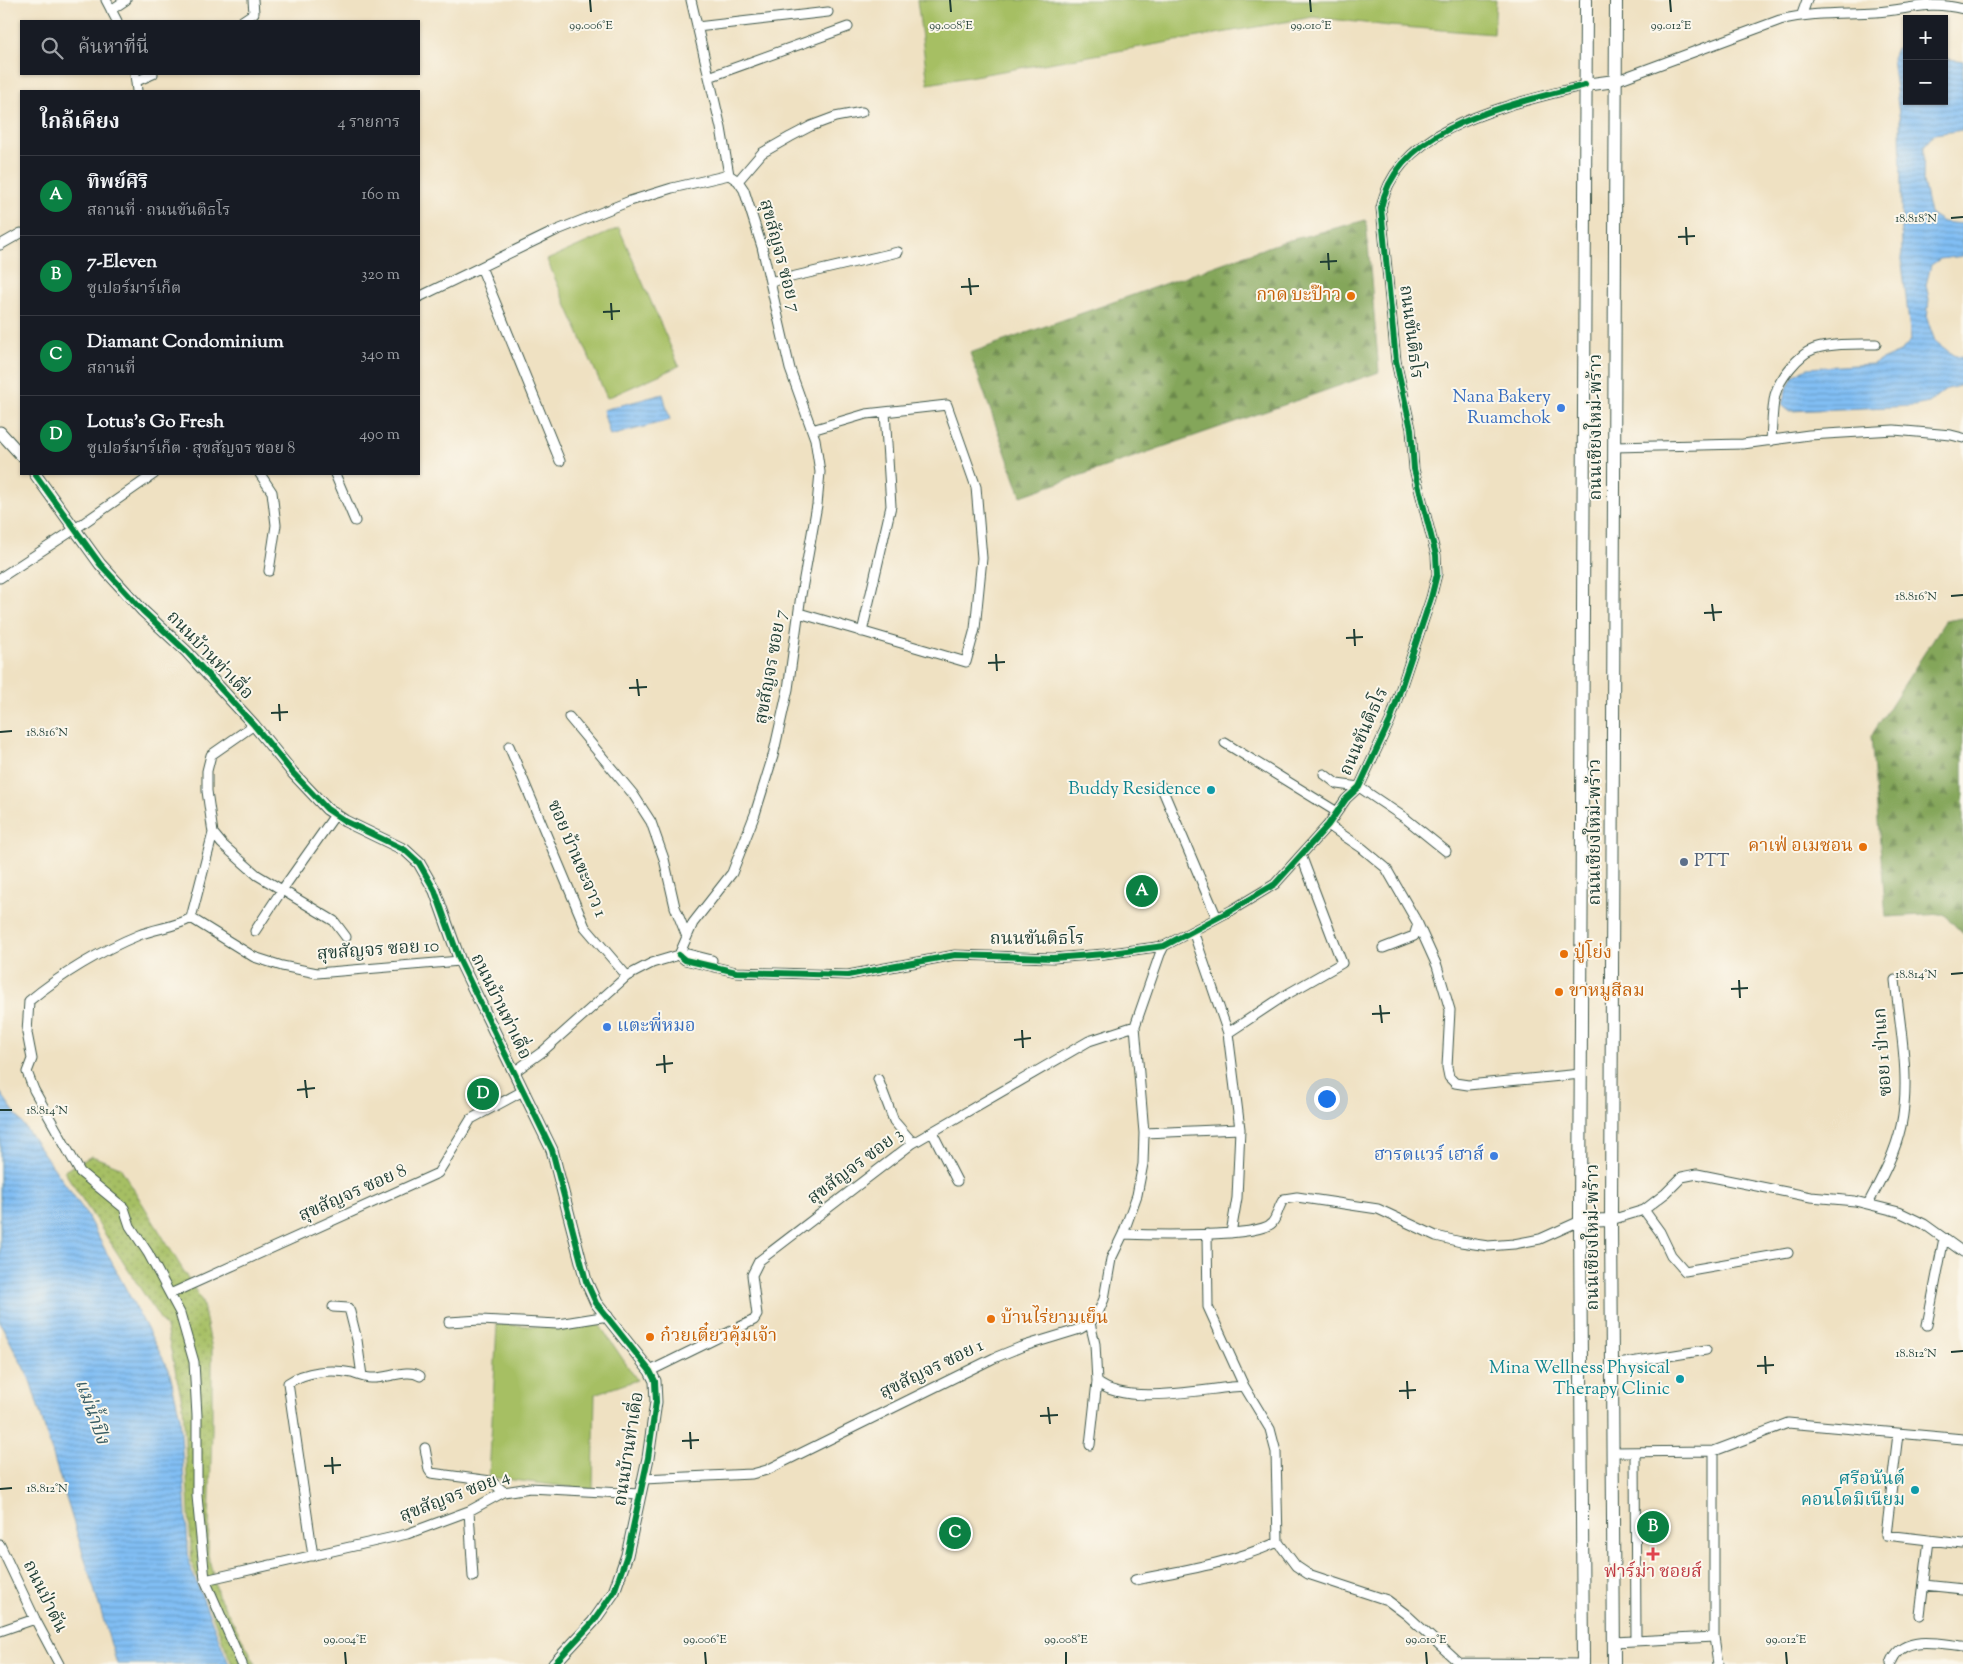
<!DOCTYPE html>
<html lang="th">
<meta charset="utf-8">
<style>
:root{--surface:#171b24;--page:#242831;--text:#f1f3f6;--muted:#9ea1a6;--line:#363941;--accent:#0b8043}
body{margin:0;font-family:"Sorts Mill Goudy","Noto Serif Thai",serif;background:var(--page);color:var(--text)}
.controls{position:absolute;right:15px;top:15px;display:grid;overflow:hidden;border-radius:0px;box-shadow:0 1px 4px #0004}
.controls button{width:45px;height:45px;display:grid;place-items:center;padding:0;border:0;border-bottom:1px solid var(--line);background:var(--surface);color:var(--text);font:25px sans-serif}
.you{position:absolute;left:1326px;top:1098px;width:18px;height:18px;margin:-12px;border:4px solid #fff;border-radius:50%;background:#1a73e8;box-shadow:0 0 0 8px #1a73e833}
.badge{display:grid;place-items:center;width:32px;height:32px;border-radius:50%;background:var(--accent);color:#fff;font-size:16px;font-weight:700}
.pin{position:absolute;translate:-50% -50%;border:2px solid #fff;box-shadow:0 1px 5px #0006}
.list{margin:0;padding:0;list-style:none}
h2{display:flex;justify-content:space-between;align-items:center;height:65px;margin:0;padding:0 20px;font-size:21px}
h2 small{font-size:16px;font-weight:400;color:var(--muted)}
.list li{display:grid;grid-template-columns:32px 1fr auto;gap:15px;align-items:center;box-sizing:border-box;height:80px;padding:0 20px;border-top:1px solid var(--line)}
.list b{display:block;font-size:19px;white-space:nowrap}
.list p{margin:0;font-size:16px;white-space:nowrap;color:var(--muted)}
.list em{font-size:16px;font-style:normal;color:var(--muted)}
.icon{flex:none;width:28px;height:28px;fill:none;stroke:currentColor;stroke-width:2;stroke-linecap:round;stroke-linejoin:round}
.map{position:relative;flex:none;width:1963px;height:1664px;overflow:hidden}
.search{position:absolute;background:var(--surface);box-shadow:0 1px 4px #0004;left:20px;top:20px;width:400px;height:55px;display:flex;align-items:center;gap:12px;box-sizing:border-box;padding:0 18px;border-radius:0px;color:var(--muted);font-size:19px}
.panel{position:absolute;background:var(--surface);box-shadow:0 1px 4px #0004;left:20px;top:90px;width:400px;height:385px;border-radius:0px}
.map>svg:first-child{display:block}
.grass{fill:#a6bf64;stroke:#627e4c}
.forest{fill:url(#forest-firs);stroke:#527247}
.park{fill:url(#park-dots);stroke:#627e4c}
.water{fill:url(#water-rules);stroke:#507e94}
.lines{fill:none;stroke-linecap:round;stroke-linejoin:round}
.minor-casing{stroke:#3e5649;stroke-width:11}
.tertiary-casing{stroke:#3e5649;stroke-width:13}
.secondary-casing{stroke:#3e5649;stroke-width:14}
.minor{stroke:#fff;stroke-width:9}
.tertiary{stroke:#fff;stroke-width:11}
.secondary{stroke:#fff;stroke-width:12}
.cycleway-casing{stroke:#fbf7ec;stroke-width:9}
.cycleway{stroke:#00873e;stroke-width:6}
.ticks{fill:none;stroke:#1f3d34;stroke-width:2}
.food-dot{fill:#e8710a;stroke:#fbf7ec;stroke-width:2}
.shop-dot{fill:#3f7fe0;stroke:#fbf7ec;stroke-width:2}
.culture-dot{fill:#0f9aa8;stroke:#fbf7ec;stroke-width:2}
.service-dot{fill:#5c6f8a;stroke:#fbf7ec;stroke-width:2}
.health-dot{fill:#e0444e;stroke:#fbf7ec;stroke-width:2}
.labels{text-anchor:middle;dominant-baseline:central;stroke-width:4;stroke-linejoin:round;paint-order:stroke}
.street-label{font-size:18px;fill:#1f3d34;stroke:#fbf7ec}
.food-label{font-size:18px;fill:#c56008;stroke:#fbf7ec;text-anchor:start}
.shop-label{font-size:18px;fill:#366cbe;stroke:#fbf7ec;text-anchor:end}
.culture-label{font-size:18px;fill:#0d838f;stroke:#fbf7ec;text-anchor:end}
.service-label{font-size:18px;fill:#4e5e75;stroke:#fbf7ec;text-anchor:start}
.health-label{font-size:18px;fill:#be3a42;stroke:#fbf7ec}
.water-label{font-size:19px;font-style:italic;fill:#385d64;stroke:#fbf7ec}
.ticks-label{font-size:12px;text-anchor:middle;fill:#1f3d34;stroke:#fbf7ec;stroke-width:4;stroke-linejoin:round;paint-order:stroke}
</style>
<div class="map">
<svg width="1963" height="1664" viewBox="0 0 1963 1664">
<defs>
<pattern id="forest-firs" width="22" height="20" patternUnits="userSpaceOnUse" patternTransform="scale(1.25)"><rect width="22" height="20" fill="#84a65a"/><path d="M5 1l3.5 6h-7zM16 11l3.5 6h-7z" fill="#6b884b"/></pattern>
<pattern id="park-dots" width="8" height="8" patternUnits="userSpaceOnUse" patternTransform="scale(1.25)"><rect width="8" height="8" fill="#a6bf64"/><path d="M2 2h.1M6 6h.1" fill="none" stroke="#879c53" stroke-width="1.8" stroke-linecap="round"/></pattern>
<pattern id="water-rules" width="6" height="5" patternUnits="userSpaceOnUse" patternTransform="scale(1.25)"><rect width="6" height="5" fill="#81bef4"/><path d="M0 2.5h6" fill="none" stroke="#699cc6"/></pattern>
</defs>
<rect width="100%" height="100%" fill="#fbf7ec"/>
<filter id="ink" filterUnits="userSpaceOnUse"><feTurbulence type="fractalNoise" baseFrequency=".02" numOctaves="2"/><feDisplacementMap in="SourceGraphic" scale="10" xChannelSelector="R" yChannelSelector="G"/><feConvolveMatrix kernelMatrix="1 2 1 2 8 2 1 2 1" color-interpolation-filters="sRGB"/></filter>
<filter id="wash" filterUnits="userSpaceOnUse"><feTurbulence type="fractalNoise" baseFrequency=".0096" numOctaves="4" result="noise"/><feDisplacementMap in="SourceGraphic" scale="20" xChannelSelector="R" yChannelSelector="G"/><feGaussianBlur stdDeviation="1.12" result="paint"/><feColorMatrix in="noise" values="0 0 0 0 0 0 0 0 0 0 0 0 0 0 0 0 0 1.4 0 .05"/><feComposite in="paint" operator="in"/></filter>
<g filter="url(#wash)">
<rect width="100%" height="100%" fill="#efe1c2"/>
<path class="grass" d="M917 0H1496L1494 34 1390 26 1313 17 928 84Z
M619 228 679 366 607 398 547 260Z
M497 1324 560 1328 599 1324 637 1380 595 1394 593 1490 489 1477Z"/>
<path class="forest" d="M1366 220 1379 372 1021 496 970 353 1279 243Z
M1963 618V934L1944 914 1886 917 1871 736 1945 621Z"/>
<path class="park" d="M92 1156 120 1167 202 1301 212 1349V1430L208 1555 218 1595 256 1664H232L192 1564 183 1405 166 1328 64 1171Z"/>
<path class="water" d="M1896 48H1907V101H1944V58L1963 61V130L1934 134 1924 146 1923 181 1930 214 1943 222 1963 224V256L1940 259 1931 265 1926 285 1929 299 1927 319 1935 341 1953 355 1963 358V385L1947 389 1929 403 1914 406 1789 411 1782 405 1785 393 1793 376 1807 368 1872 364 1900 352 1911 340 1902 263 1900 122 1892 58Z
M663 394 670 420 610 436 603 410Z
M0 1092 85 1212 169 1370 180 1417 189 1564 229 1664H117L30 1380 0 1322Z"/>
</g>
<g filter="url(#ink)">
<g class="lines">
<defs>
<path id="minor" d="M106 0 117 21
M691 0 721 128 729 175
M111 10 126 0
M1802 14 1807 0
M242 21 254 13 253 0
M697 27 828 12
M135 74 137 91
M709 77 848 27
M137 81 153 74
M1615 81 1780 20C1813 12 1842 14 1876 12 1909 10 1928 0 1963 9
M738 181 762 153 790 137 811 126 835 117 862 112
M0 245 21 233
M481 267 560 461
M770 282 898 252
M419 297 555 231 630 201 672 188 729 175
M1771 441C1772 426 1772 409 1775 395 1779 379 1799 354 1814 349 1833 343 1856 344 1876 344
M1614 447 1743 444 1809 435 1894 430 1951 435 1963 438
M260 474 272 492 276 525 269 571
M335 474 355 521
M0 578 75 529 154 474
M799 613 966 662 975 629 982 558 976 487 947 405 866 414 812 430
M862 632 891 506 885 412
M569 717 633 794 651 822 664 859 675 907 687 937
M1225 743 1337 812
M509 746 585 927 627 976
M1324 774 1337 784 1359 787 1405 818 1446 851
M1161 786 1217 918
M1328 825 1362 848 1386 868 1418 924 1414 936 1383 948
M213 833 222 844 257 875 334 921 346 937
M191 918 254 957 282 966 317 973 460 961
M1418 924 1437 966 1450 1010 1447 1067 1449 1077 1455 1083 1468 1085 1581 1074
M255 931 282 890 335 815
M1193 931 1228 1033 1240 1129 1237 1198 1231 1233
M679 955 685 960 736 972 848 975 955 955 1053 958 1104 954 1164 946 1232 910 1275 884 1328 825 1346 799 1359 787 1390 721 1431 598 1437 574 1436 555 1414 469 1411 429 1396 361 1381 208C1397 124 1516 104 1585 85
M679 955 693 923 732 873 755 814 773 756 788 689 801 595 817 505 820 472 815 439 790 369 762 247 744 190 738 181 729 175
M1228 1033 1284 996 1342 963 1301 855
M514 1072 542 1052 627 976 652 963 679 955 688 954 712 960
M878 1079 894 1121 913 1143
M932 1132 957 1181
M1144 1133 1240 1129
M1868 1204C1881 1179 1895 1154 1901 1126 1911 1079 1900 1028 1895 980
M1644 1210 1660 1232 1671 1255 1685 1271 1788 1253
M1611 1220 1644 1210 1666 1193 1682 1177 1697 1174 1811 1197 1855 1201 1899 1212 1924 1224 1963 1252
M1123 1234C1147 1235 1258 1238 1272 1223 1278 1216 1278 1206 1284 1199L1297 1197 1378 1209 1436 1236 1461 1242 1488 1246 1514 1244 1540 1239 1580 1221
M1207 1234 1208 1307 1244 1386 1270 1429 1276 1452 1278 1542 1296 1566 1308 1574 1387 1600 1407 1615 1459 1663 1583 1664
M170 1294 438 1173 471 1119 523 1091
M333 1307 348 1308 350 1312 357 1340 362 1376
M449 1322 480 1320 558 1324 608 1316
M1090 1323 1095 1344 1097 1382C1126 1407 1207 1388 1244 1386
M1927 1325 1944 1238
M1612 1365 1706 1350
M650 1371 754 1320 757 1315 752 1275 759 1261 913 1143 1089 1041 1135 1026
M1898 1434 1886 1535 1963 1544
M1090 1445 1097 1382
M425 1448 429 1470 431 1473 491 1481 504 1492
M1714 1451V1637L1718 1664
M1613 1452 1714 1451 1788 1423 1963 1439
M1635 1452 1636 1640
M643 1479 752 1474 767 1470 994 1358 1021 1347 1080 1329 1090 1323 1098 1313 1104 1299 1111 1259 1123 1234 1137 1195 1143 1164 1144 1133 1135 1026 1160 954 1164 946
M469 1511 473 1577
M0 1545 35 1619 59 1664
M313 1556 288 1383C306 1371 331 1369 352 1373 358 1375 365 1378 371 1378 386 1379 408 1368 420 1376
M205 1580 407 1534 469 1511 504 1492 530 1488 640 1494
M1135 1580C1186 1570 1230 1563 1278 1542
M1924 1585 1963 1589
M1920 1615 1929 1540
M0 1631 35 1619
M1614 1642 1714 1637
M242 1664 205 1580 197 1496V1416L194 1362 180 1313 148 1253 130 1226 124 1208 80 1172 34 1090 27 1072 32 1059 27 1033 29 1001C60 975 102 950 139 935 156 928 176 927 191 918L213 833 207 791V771L211 755 254 725
M1891 1664C1900 1633 1940 1644 1963 1646"/>
<path id="tertiary" d="M0 432 21 455
M35 474 100 564 143 611 187 652 254 725 293 773 327 809 345 821 405 850 419 863 435 891 460 961 552 1150 586 1281 596 1303 650 1371 655 1381 656 1402 648 1458 627 1555 614 1592 593 1622 554 1664"/>
<path id="secondary" d="M1585 85 1615 81
M1580 1221 1611 1220
M1583 1664 1580 1221 1586 0
M1614 1664 1611 1220 1616 0"/>
</defs>
<use href="#minor" class="minor-casing"/>
<use href="#tertiary" class="tertiary-casing"/>
<use href="#secondary" class="secondary-casing"/>
<use href="#minor" class="minor"/>
<use href="#tertiary" class="tertiary"/>
<use href="#secondary" class="secondary"/>
<defs>
<path id="cycleway" d="M35 474 100 564 143 611 187 652 254 725 293 773 327 809 345 821 405 850 419 863 435 891 460 961 552 1150 586 1281 596 1303 650 1371 655 1381 656 1402 648 1458 627 1555 614 1592 593 1622 554 1664
M679 955 685 960 736 972 848 975 955 955 1053 958 1104 954 1164 946 1232 910 1275 884 1328 825 1346 799 1359 787 1390 721 1431 598 1437 574 1436 555 1414 469 1411 429 1396 361 1381 208C1397 124 1516 104 1585 85"/>
</defs>
<use href="#cycleway" class="cycleway-casing"/>
<use href="#cycleway" class="cycleway"/>
</g>
</g>
<path class="ticks" d="M590 0 591 12M950 0 951 12M1310 0 1311 12M1670 0 1671 12M1951 218 1963 217M1686 227 1687 245M1678 237 1695 236M1328 253 1329 270M1320 262 1337 261M969 278 971 295M961 287 979 286M611 303 612 320M603 312 620 311M1951 596 1963 595M1712 604 1714 621M1704 613 1722 612M1354 629 1355 646M1346 638 1363 637M996 654 997 671M988 663 1005 662M637 679 639 696M629 688 647 687M279 704 280 721M271 713 288 712M0 732 12 731M1951 974 1963 973M1739 980 1740 998M1731 989 1748 988M1380 1005 1382 1023M1372 1014 1390 1013M1022 1030 1023 1048M1014 1040 1031 1038M664 1055 665 1073M656 1065 673 1063M305 1080 307 1098M297 1090 315 1088M0 1110H12M1951 1352 1963 1351M1765 1356 1766 1374M1757 1366 1774 1365M1407 1381 1408 1399M1399 1391 1416 1390M1048 1407 1050 1424M1040 1416 1058 1415M690 1432 691 1449M682 1441 699 1440M332 1457 333 1474M324 1466 341 1465M0 1489 12 1488M345 1652 346 1664M705 1652 706 1664M1066 1652V1664M1426 1652 1427 1664M1786 1652 1787 1664"/>
<g class="food-dot">
<circle cx="1351" cy="296" r="5"/>
<circle cx="1863" cy="847" r="5"/>
<circle cx="1564" cy="954" r="5"/>
<circle cx="1559" cy="992" r="5"/>
<circle cx="991" cy="1319" r="5"/>
<circle cx="650" cy="1337" r="5"/>
</g>
<g class="shop-dot">
<circle cx="1561" cy="408" r="5"/>
<circle cx="607" cy="1027" r="5"/>
<circle cx="1494" cy="1156" r="5"/>
</g>
<g class="culture-dot">
<circle cx="1211" cy="790" r="5"/>
<circle cx="1680" cy="1379" r="5"/>
<circle cx="1915" cy="1490" r="5"/>
</g>
<circle class="service-dot" cx="1684" cy="862" r="5"/>
<path class="health-dot" d="M1650.5 1546.5h5v5h5v5h-5v5h-5v-5h-5v-5h5z"/>
<g class="labels">
<g class="street-label">
<text transform="translate(779 256) rotate(75)">สุขสัญจร ซอย 7</text>
<text transform="translate(1410 332) rotate(83)">ถนนขันติธโร</text>
<text transform="translate(1597 427) rotate(-90)">ถนนเชียงใหม่-พร้าว</text>
<text transform="translate(209 656) rotate(46)">ถนนบ้านท่าเดื่อ</text>
<text transform="translate(772 667) rotate(-80)">สุขสัญจร ซอย 7</text>
<text transform="translate(1365 732) rotate(-66)">ถนนขันติธโร</text>
<text transform="translate(1596 832) rotate(-90)">ถนนเชียงใหม่-พร้าว</text>
<text transform="translate(576 859) rotate(67)">ซอย บ้านขะจาว 1</text>
<text x="1037" y="940">ถนนขันติธโร</text>
<text transform="translate(378 951) rotate(-4)">สุขสัญจร ซอย 10</text>
<text transform="translate(500 1007) rotate(64)">ถนนบ้านท่าเดื่อ</text>
<text transform="translate(1884 1052) rotate(-94)">ซอย 1 ป่าแก</text>
<text transform="translate(856 1167) rotate(-37)">สุขสัญจร ซอย 3</text>
<text transform="translate(353 1194) rotate(-24)">สุขสัญจร ซอย 8</text>
<text transform="translate(1594 1237) rotate(-90)">ถนนเชียงใหม่-พร้าว</text>
<text transform="translate(932 1370) rotate(-26)">สุขสัญจร ซอย 1</text>
<text transform="translate(630 1449) rotate(-81)">ถนนบ้านท่าเดื่อ</text>
<text transform="translate(455 1497) rotate(-21)">สุขสัญจร ซอย 4</text>
<text transform="translate(44 1597) rotate(64)">ถนนป่าตัน</text>
</g>
<g class="food-label">
<text x="1341" y="296" text-anchor="end">กาด บะป๊าว</text>
<text x="1853" y="847" text-anchor="end">คาเฟ่ อเมซอน</text>
<text x="1574" y="954">ปู่โย่ง</text>
<text x="1569" y="992">ขาหมูสีลม</text>
<text x="1001" y="1319">บ้านไร่ยามเย็น</text>
<text x="660" y="1337">ก๋วยเตี๋ยวคุ้มเจ้า</text>
</g>
<g class="shop-label">
<text x="1551" y="398">Nana Bakery<tspan x="1551" dy="21">Ruamchok</tspan></text>
<text x="617" y="1027" text-anchor="start">แตะพี่หมอ</text>
<text x="1484" y="1156">ฮารดแวร์ เฮาส์</text>
</g>
<g class="culture-label">
<text x="1201" y="790">Buddy Residence</text>
<text x="1670" y="1369">Mina Wellness Physical<tspan x="1670" dy="21">Therapy Clinic</tspan></text>
<text x="1905" y="1480">ศรีอนันต์<tspan x="1905" dy="21">คอนโดมิเนียม</tspan></text>
</g>
<g class="service-label">
<text x="1694" y="862">PTT</text>
</g>
<g class="health-label">
<text x="1653" y="1573">ฟาร์ม่า ชอยส์</text>
</g>
<g class="water-label">
<text transform="translate(91 1412) rotate(70)">แม่น้ำปิง</text>
</g>
</g>
<g class="ticks-label">
<text x="591" y="29">99.006°E</text>
<text x="951" y="29">99.008°E</text>
<text x="1311" y="29">99.010°E</text>
<text x="1671" y="29">99.012°E</text>
<text x="1916" y="222">18.818°N</text>
<text x="1916" y="600">18.816°N</text>
<text x="47" y="736">18.816°N</text>
<text x="1916" y="978">18.814°N</text>
<text x="47" y="1114">18.814°N</text>
<text x="1916" y="1357">18.812°N</text>
<text x="47" y="1492">18.812°N</text>
<text x="345" y="1643">99.004°E</text>
<text x="705" y="1643">99.006°E</text>
<text x="1066" y="1643">99.008°E</text>
<text x="1426" y="1643">99.010°E</text>
<text x="1786" y="1643">99.012°E</text>
</g>
</svg>
<div class="controls">
<button>+</button>
<button>−</button>
</div>
<div class="you"></div>
<div class="pin badge" style="left:1142px;top:891px">A</div>
<div class="pin badge" style="left:1653px;top:1527px">B</div>
<div class="pin badge" style="left:955px;top:1533px">C</div>
<div class="pin badge" style="left:483px;top:1094px">D</div>
<div class="search"><svg class="icon" aria-label="search" viewBox="0 0 24 24"><circle cx="10" cy="10" r="6"/><path d="M15 15l6 6"/></svg>ค้นหาที่นี่</div>
<section class="panel">
<h2>ใกล้เคียง<small>4 รายการ</small></h2>
<ul class="list">
<li><span class="badge">A</span><div><b>ทิพย์ศิริ</b><p>สถานที่ · ถนนขันติธโร</p></div><em>160 m</em></li>
<li><span class="badge">B</span><div><b>7-Eleven</b><p>ซูเปอร์มาร์เก็ต</p></div><em>320 m</em></li>
<li><span class="badge">C</span><div><b>Diamant Condominium</b><p>สถานที่</p></div><em>340 m</em></li>
<li><span class="badge">D</span><div><b>Lotus's Go Fresh</b><p>ซูเปอร์มาร์เก็ต · สุขสัญจร ซอย 8</p></div><em>490 m</em></li>
</ul>
</section>
</div>
